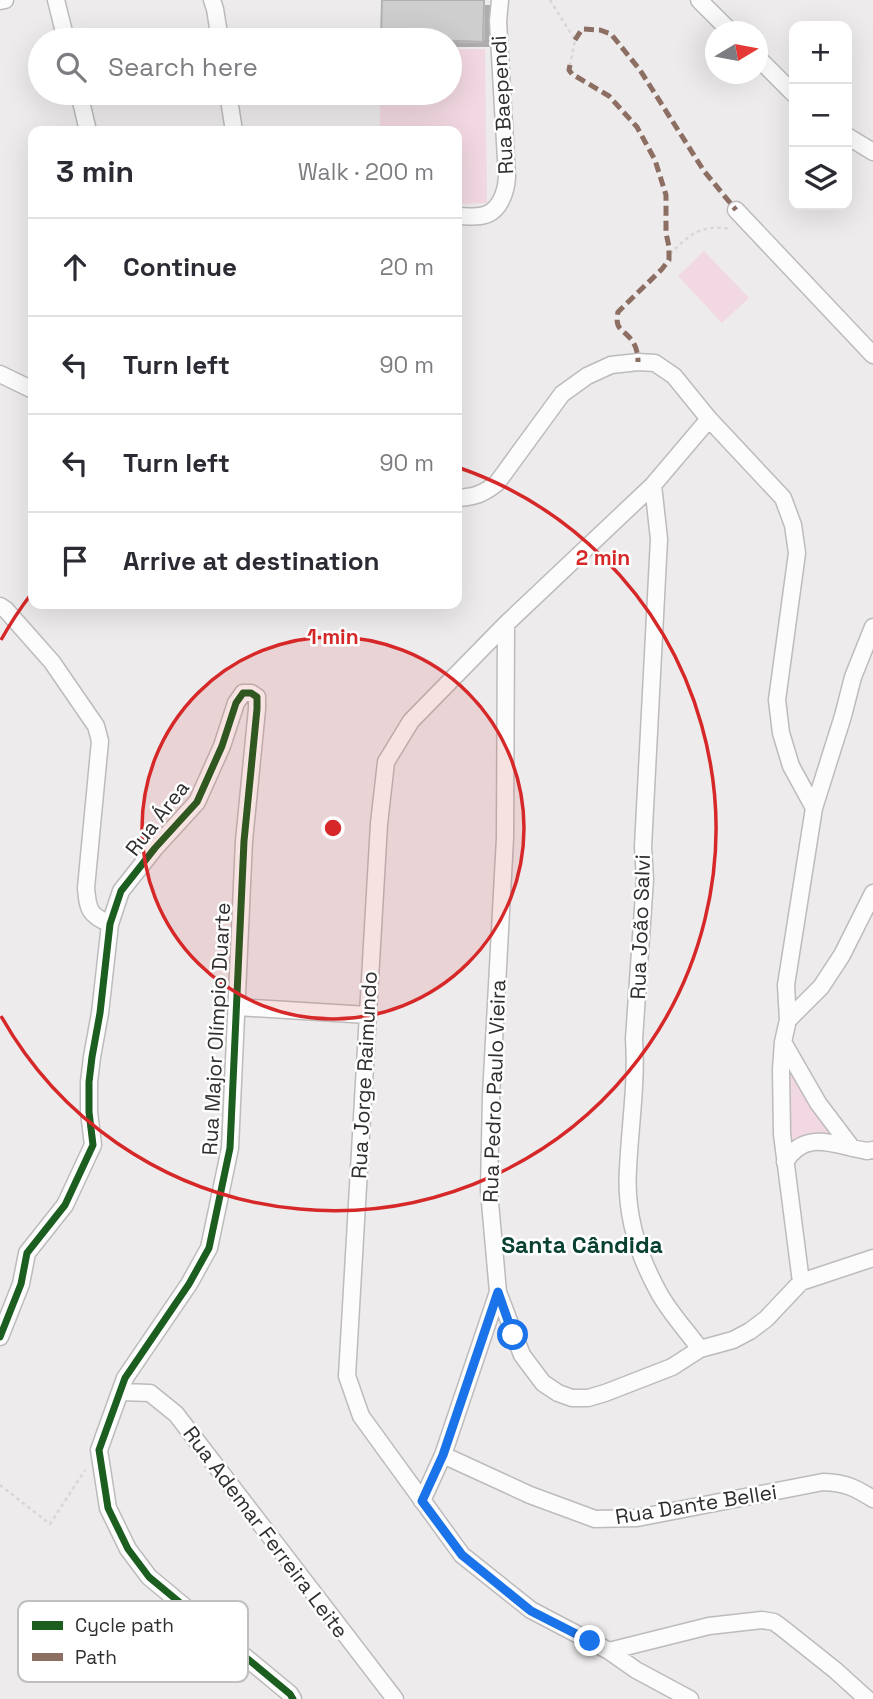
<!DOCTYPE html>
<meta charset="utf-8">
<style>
:root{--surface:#fff;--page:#f7f7f7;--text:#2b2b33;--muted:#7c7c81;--line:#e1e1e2}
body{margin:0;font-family:"Space Grotesk",sans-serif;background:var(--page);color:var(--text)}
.controls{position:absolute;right:21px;top:21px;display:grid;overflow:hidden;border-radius:14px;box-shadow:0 7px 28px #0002}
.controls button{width:63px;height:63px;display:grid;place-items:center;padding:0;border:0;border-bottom:2px solid var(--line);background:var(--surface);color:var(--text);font:35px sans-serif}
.compass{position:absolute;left:705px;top:21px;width:63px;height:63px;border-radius:50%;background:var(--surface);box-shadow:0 7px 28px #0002;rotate:80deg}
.stop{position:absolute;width:21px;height:21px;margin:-16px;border:5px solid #1a73e8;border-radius:50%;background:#fff}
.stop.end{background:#1a73e8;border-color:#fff;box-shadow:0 2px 7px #0008}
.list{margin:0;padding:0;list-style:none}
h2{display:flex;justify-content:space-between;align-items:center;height:91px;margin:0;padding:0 28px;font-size:30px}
h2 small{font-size:23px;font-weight:400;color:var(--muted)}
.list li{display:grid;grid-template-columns:46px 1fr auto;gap:21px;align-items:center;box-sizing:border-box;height:98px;padding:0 28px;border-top:2px solid var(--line)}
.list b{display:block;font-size:26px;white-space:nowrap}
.list em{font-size:23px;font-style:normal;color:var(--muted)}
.icon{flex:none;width:38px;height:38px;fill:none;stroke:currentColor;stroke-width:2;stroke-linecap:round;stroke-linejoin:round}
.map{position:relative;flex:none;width:873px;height:1699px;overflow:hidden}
.search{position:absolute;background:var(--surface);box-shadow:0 7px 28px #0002;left:28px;top:28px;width:434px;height:77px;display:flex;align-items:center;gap:18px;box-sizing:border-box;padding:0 24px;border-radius:38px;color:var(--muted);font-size:26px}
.panel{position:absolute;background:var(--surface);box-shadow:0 7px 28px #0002;left:28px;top:126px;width:434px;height:483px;border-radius:14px}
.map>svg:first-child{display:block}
.green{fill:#f2d8e2}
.building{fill:#cecece;stroke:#b2b2b2;stroke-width:2;filter:url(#shadow)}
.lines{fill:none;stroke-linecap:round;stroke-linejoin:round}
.street-casing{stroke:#bdbbbc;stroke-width:19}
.path{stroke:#d8d7d7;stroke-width:2.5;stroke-dasharray:3.5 3.5;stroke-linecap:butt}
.street{stroke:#fcfcfc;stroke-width:16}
.quiet{stroke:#8d6e63;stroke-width:5;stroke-dasharray:10 5;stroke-linecap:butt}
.cycleway-casing{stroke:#fff;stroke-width:11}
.cycleway{stroke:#1b5e20;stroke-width:7}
.route{stroke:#1a73e8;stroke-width:9}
.ring{fill:none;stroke:#d62828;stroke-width:3.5}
.labels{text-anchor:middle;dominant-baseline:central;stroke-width:5;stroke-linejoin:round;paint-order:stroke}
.street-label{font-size:21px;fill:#302e2f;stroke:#fff}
.neighbourhood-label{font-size:23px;font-weight:bold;fill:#084032;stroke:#fff}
.key{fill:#fff;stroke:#c1c0c1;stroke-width:2}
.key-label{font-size:19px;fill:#302e2f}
.centre{fill:#d62828;stroke:#fff;stroke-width:3.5}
.ring-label{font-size:21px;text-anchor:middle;font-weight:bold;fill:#d62828;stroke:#fff;stroke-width:5;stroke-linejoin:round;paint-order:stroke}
</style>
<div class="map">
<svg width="873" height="1699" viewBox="0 0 873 1699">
<defs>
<filter id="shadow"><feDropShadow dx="6" dy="6" stdDeviation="0" flood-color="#0004"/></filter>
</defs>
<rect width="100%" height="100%" fill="#edebec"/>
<path class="green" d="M450 49H485L487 203 457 204V131H380V93H450Z
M704 251 749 298 722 323 678 276Z
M787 1061 835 1137 789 1146Z"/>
<path class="building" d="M382 0H484L483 42 381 38Z"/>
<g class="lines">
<defs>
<path id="street" d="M56 0 66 40
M212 0 215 9 220 40
M699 0 731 32
M0 1 5 0
M758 58 794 94
M79 93 88 131
M228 93 234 131
M847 136 873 152
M736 210 873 355
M457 216C464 216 473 217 480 216 499 214 506 193 507 177L498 21 500 0
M0 374 33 390
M653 485 659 539 643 847 645 879 634 1039C637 1083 630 1125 628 1169 625 1212 638 1255 659 1293 670 1313 687 1331 700 1349
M457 498C475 497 483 494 497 483L562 394 587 376 611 365 638 362 655 363 674 376 709 419 783 498 793 525 797 553 777 700 781 733 791 766 814 808
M0 606 6 610 52 662 96 726 100 741 86 888C88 910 89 915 110 924
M506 624 505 838 491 1096 489 1191 498 1292 522 1355 543 1383 558 1393 572 1398H588L605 1393 672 1367 700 1349 733 1340 750 1331 766 1319 801 1282 873 1258
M237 1007 368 1015
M788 1020 821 987 842 955 873 893
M783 1042 818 1103 852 1148
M785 1162C806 1128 835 1146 867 1151L873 1150
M801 1282 782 1134 781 1069 783 1042 788 1020 786 985 814 808 843 716 853 677 873 627
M0 1337 21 1284 27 1253 65 1205 93 1145 89 1112V1082L92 1057 100 1013 110 924 121 891 155 848 197 802 222 746 236 703 243 693H251L257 697V709L244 841 230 1148 209 1248 189 1284 125 1378 99 1450 108 1508 128 1549 149 1577 290 1694 293 1699
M121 1392 150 1393 176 1414 395 1699
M443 1455 530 1495 595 1519 637 1518 823 1482C846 1483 854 1487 873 1499
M422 1501 443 1455 498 1292
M609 1651 709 1626 762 1620 774 1622 781 1627 835 1670 867 1699
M690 1699 636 1670 609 1651 531 1610 462 1555 361 1416 347 1376 379 824 386 762 411 721 506 624 653 485 709 419"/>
</defs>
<use href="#street" class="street-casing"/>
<path class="path" d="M550 0 575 40 570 65
M670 254C690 234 701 224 731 229
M0 1485 50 1524 85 1470"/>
<use href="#street" class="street"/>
<path class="quiet" d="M575 40 582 29 600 30 611 34 640 70 704 171 736 210
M570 65 569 70 572 74 609 96 637 127 655 160 666 195V233L669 247V260L662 269 618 312C615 329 620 327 630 338 636 344 638 354 638 362"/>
<defs>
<path id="cycleway" d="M0 1337 21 1284 27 1253 65 1205 93 1145 89 1112V1082L92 1057 100 1013 110 924 121 891 155 848 197 802 222 746 236 703 243 693H251L257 697V709L244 841 230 1148 209 1248 189 1284 125 1378 99 1450 108 1508 128 1549 149 1577 290 1694 293 1699"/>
</defs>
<use href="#cycleway" class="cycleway-casing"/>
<use href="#cycleway" class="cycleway"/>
</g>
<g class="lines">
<path class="route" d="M513 1335 498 1292 443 1455 422 1501 462 1555 531 1611 590 1641"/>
</g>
<circle cx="333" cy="828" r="191" fill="#d62828" fill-opacity=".12"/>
<g class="ring">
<circle cx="333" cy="828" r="191"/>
<path d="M1 640A382 382 0 0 1 32 593M457 467A382 382 0 1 1 1 1016"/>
</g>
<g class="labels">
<g class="street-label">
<text transform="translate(502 105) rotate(-93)">Rua Baependi</text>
<text transform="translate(157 818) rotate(-52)">Rua Área</text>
<text transform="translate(640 927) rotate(-88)">Rua João Salvi</text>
<text transform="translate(216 1029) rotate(-87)">Rua Major Olímpio Duarte</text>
<text transform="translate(364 1075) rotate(-87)">Rua Jorge Raimundo</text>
<text transform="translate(494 1091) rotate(-88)">Rua Pedro Paulo Vieira</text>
<text transform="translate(696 1504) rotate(-9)">Rua Dante Bellei</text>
<text transform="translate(266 1532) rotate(53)">Rua Ademar Ferreira Leite</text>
</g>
<g class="neighbourhood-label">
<text x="582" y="1245">Santa Cândida</text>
</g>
</g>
<rect x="18" y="1601" width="230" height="81" rx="10" class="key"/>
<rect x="32" y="1621" width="31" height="9" fill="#1b5e20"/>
<rect x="32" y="1653" width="31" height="8" fill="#8d6e63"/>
<g class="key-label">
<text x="75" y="1632">Cycle path</text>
<text x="75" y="1664">Path</text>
</g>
<circle cx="333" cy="828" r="10" class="centre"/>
<g class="ring-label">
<text x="603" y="565">2 min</text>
<text x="333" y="644">1 min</text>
</g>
</svg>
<div class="controls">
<button>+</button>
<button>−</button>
<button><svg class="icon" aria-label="layers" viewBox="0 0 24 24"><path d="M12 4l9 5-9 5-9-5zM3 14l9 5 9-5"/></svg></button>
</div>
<svg class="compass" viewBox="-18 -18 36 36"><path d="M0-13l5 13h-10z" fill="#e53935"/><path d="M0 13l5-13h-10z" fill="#7c7c81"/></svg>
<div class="stop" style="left:513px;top:1335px"></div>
<div class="stop end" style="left:590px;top:1641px"></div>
<div class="search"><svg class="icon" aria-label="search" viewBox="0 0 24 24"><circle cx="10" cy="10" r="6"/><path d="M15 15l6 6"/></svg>Search here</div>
<section class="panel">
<h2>3 min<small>Walk · 200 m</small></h2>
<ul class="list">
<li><svg class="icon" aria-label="ahead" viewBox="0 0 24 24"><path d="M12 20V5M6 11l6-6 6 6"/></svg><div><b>Continue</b></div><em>20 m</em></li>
<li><svg class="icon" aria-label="left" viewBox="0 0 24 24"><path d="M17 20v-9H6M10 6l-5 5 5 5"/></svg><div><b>Turn left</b></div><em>90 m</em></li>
<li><svg class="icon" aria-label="left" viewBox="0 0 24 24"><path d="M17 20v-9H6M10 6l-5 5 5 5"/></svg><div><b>Turn left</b></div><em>90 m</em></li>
<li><svg class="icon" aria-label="arrive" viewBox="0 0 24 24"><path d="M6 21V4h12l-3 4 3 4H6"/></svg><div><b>Arrive at destination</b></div></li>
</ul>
</section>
</div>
